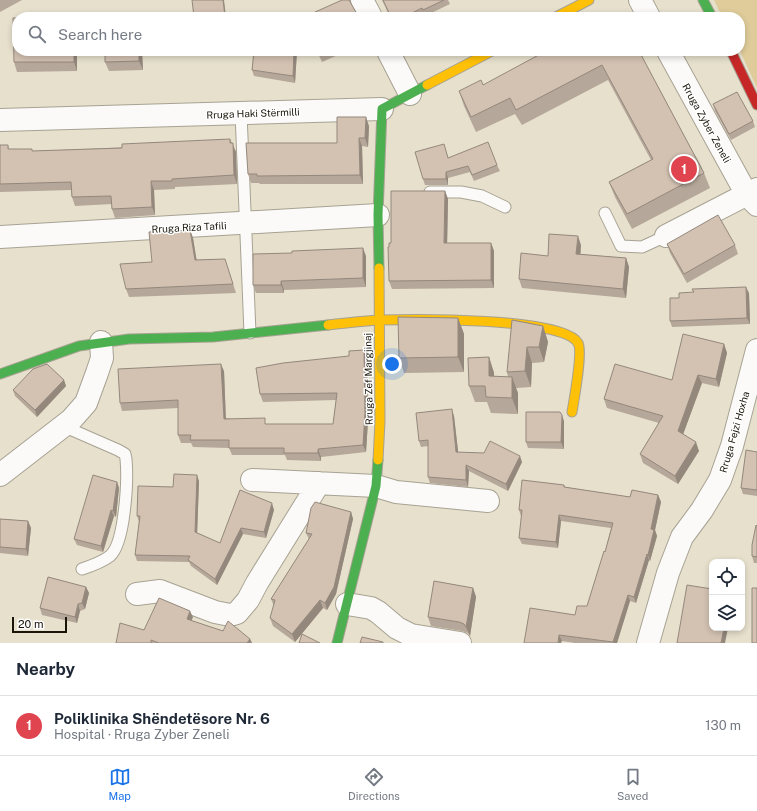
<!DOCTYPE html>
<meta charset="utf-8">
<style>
:root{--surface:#fff;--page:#f6f6f7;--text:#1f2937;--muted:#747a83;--line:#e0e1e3;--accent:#1a73e8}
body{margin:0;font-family:"Public Sans",sans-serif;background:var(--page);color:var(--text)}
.controls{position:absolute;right:12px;bottom:12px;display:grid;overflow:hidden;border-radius:8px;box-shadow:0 2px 6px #0003}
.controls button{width:36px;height:36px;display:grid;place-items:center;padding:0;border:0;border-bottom:1px solid var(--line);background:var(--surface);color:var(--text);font:20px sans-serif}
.scale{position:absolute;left:12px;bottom:10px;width:55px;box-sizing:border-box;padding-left:4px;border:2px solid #1a1509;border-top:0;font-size:11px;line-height:14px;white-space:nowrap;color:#1a1509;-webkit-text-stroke:3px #fff;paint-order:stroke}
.you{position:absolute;left:392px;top:364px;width:14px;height:14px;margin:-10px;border:3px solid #fff;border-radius:50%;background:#1a73e8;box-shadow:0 0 0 6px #1a73e833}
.badge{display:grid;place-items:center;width:26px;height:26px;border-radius:50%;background:var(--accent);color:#fff;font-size:13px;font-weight:700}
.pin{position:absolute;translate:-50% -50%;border:2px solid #fff;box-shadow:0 1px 4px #0006}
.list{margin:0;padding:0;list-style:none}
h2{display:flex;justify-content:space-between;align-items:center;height:52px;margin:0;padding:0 16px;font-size:17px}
h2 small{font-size:13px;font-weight:400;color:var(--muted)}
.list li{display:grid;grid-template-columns:26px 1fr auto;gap:12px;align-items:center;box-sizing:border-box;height:60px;padding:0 16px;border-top:1px solid var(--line)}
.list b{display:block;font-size:15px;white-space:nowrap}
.list p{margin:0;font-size:13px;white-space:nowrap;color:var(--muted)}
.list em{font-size:13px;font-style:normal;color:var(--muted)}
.icon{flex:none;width:22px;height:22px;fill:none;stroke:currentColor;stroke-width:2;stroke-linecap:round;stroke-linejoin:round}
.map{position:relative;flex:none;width:757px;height:643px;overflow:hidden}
.search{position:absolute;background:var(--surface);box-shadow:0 2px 6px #0003;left:12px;right:12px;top:12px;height:44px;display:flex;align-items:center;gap:10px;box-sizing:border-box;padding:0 14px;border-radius:16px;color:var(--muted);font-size:15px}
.sheet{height:112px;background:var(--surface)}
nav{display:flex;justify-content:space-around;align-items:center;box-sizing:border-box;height:56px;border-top:1px solid var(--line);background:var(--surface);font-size:11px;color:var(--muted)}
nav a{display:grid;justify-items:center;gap:2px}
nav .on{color:var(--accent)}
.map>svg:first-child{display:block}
.green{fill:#dfcc9a}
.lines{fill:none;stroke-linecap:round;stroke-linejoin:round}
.lane-casing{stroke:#a7a293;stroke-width:13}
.street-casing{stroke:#a7a293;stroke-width:24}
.fast-casing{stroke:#a7a293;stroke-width:11}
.slow-casing{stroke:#a7a293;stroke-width:11}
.jam-casing{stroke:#a7a293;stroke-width:11}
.lane{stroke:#fbfaf8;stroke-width:11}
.street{stroke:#fbfaf8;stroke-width:22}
.fast{stroke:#4caf50;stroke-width:9}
.slow{stroke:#ffc107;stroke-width:9}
.jam{stroke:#c62828;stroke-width:9}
.wall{fill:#b5a799}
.shaded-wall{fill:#94887d}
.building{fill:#d3c2b2;stroke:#94887d}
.labels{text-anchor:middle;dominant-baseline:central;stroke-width:3;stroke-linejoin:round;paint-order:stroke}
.street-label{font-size:10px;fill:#1a1509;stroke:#fff}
</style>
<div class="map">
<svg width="757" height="643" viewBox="0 0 757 643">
<rect width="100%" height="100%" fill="#e7e0cd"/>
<path class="green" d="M714 0H757V88L740 51V17H722Z"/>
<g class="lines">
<defs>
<path id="lane" d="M241 113 250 333
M430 192H461L482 196 505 207
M605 213 621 246 642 247 666 236
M63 426 118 450 125 454 126 459C128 480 125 543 110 556 102 562 91 566 82 569"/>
<path id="street" d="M362 0 371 17
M640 0 649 17
M388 51 410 94
M668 51 747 195 757 205
M0 120 382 109
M666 236 757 189
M0 237 378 215
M0 475 71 420 86 403 97 373 102 358 101 342
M252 480 376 486 396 492 488 501
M137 594 160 591 215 612 230 615 237 613 248 600 257 583 319 483
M347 604 371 608 378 612 397 628 411 635 460 643
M648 643 668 573 682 537 702 510 720 480 732 446 757 350"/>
<path id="fast" d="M703 0 712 17
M379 268 378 215 382 109 427 85
M0 374 79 346 129 339 213 337 328 325
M337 643 376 486 378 460"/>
<path id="slow" d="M556 17 589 0
M427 85 492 51
M328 325C345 323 362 321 379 320 411 319 564 317 578 343 583 351 574 400 572 412
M378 460 380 421 379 268"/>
<path id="jam" d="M731 51 757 105"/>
</defs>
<use href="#lane" class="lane-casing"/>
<use href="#street" class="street-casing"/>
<use href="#fast" class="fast-casing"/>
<use href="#slow" class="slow-casing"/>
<use href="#jam" class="jam-casing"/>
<use href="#lane" class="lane"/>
<use href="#street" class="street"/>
<use href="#fast" class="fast"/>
<use href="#slow" class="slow"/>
<use href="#jam" class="jam"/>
</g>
<path class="wall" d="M0 0H22L0 12Z
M382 0H448L450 4 425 16 424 15 419 17H390Z
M17 51H77V71L17 72 14 62Z
M105 51H142L143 70 109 71 105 62Z
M254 51H297L295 83 254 76 252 70Z
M317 51H347L322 62Z
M639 51 704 173 710 188 632 229 615 197 609 182 651 160 608 80 522 125 515 114 476 132 464 106 459 91 483 85Z
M713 104 753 121 755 127 731 140 715 111Z
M369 126 368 147 362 146 363 184H260L259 183H251L248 174 337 143Z
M232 143 236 152 237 184 175 187V189L154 190 155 215 115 218 112 209V204L75 206 72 197 71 190 0 192V145H8L9 149 33 151Z
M446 150 448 158 497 165 500 171 474 181 470 172 448 178V185H425L423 179Z
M445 191 448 199 447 243H491L494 251V288L392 289 389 281V247L391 243Z
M190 230 193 238 196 260 225 259 236 293 129 297 126 289 152 262Z
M667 244 735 245 738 254 687 283 670 253Z
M581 245 580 254 626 258 629 267 626 298 522 288 519 279 548 256Z
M366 256V287L284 290V293H256L253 285Z
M692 289 749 293 750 324 672 327 670 321 679 298 693 292Z
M458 318 464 334V372L404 373 399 358Z
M543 326 548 342 544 362 532 363 531 387 516 388 518 393V414L491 413 487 402H475L469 386 489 357 494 373V376L508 377 507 372Z
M724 344 727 353 719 387 702 383 683 434 699 451 678 484 643 463 640 454 659 423 607 408 604 399 672 380Z
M364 350 367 357 368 421 366 452 321 457V461L287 460 285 455H232L229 448 193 447 191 443H181L178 435V408L122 411 120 403 224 371 226 418 267 424H333L336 400 263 402 260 394Z
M64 380 66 386 37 417 15 396 13 390Z
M454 416 458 452 522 462 508 491 469 471 468 487 430 483 428 477V446L421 447 419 441Z
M564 421V449L528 448 526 442Z
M757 452V496L743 494 741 488Z
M199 481 197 533 220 543 240 490 274 510 266 538 243 534 217 585 191 566 189 562 137 561 135 555 139 522 137 516 173 487Z
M117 482 119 488 116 517 114 516 103 552 77 545 74 539Z
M564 485 565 487 630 497 658 495 661 502 655 530 657 536 650 561 649 560 636 603 630 601 617 643H575L562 641 524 643 575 615 587 606 605 552 611 528 561 521 558 548 522 544 519 538 522 516H521L519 510Z
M351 512 353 519 336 594 327 610 323 608 295 642 273 626 270 618 274 606 271 599 309 539 306 533Z
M0 519 28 521 31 528 28 556 0 553Z
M757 526V563H754L752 556Z
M86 587 89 593 85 609 80 611 77 623 42 615 40 608Z
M473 588 476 597 470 636 468 633 462 631 431 626 428 617Z
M193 617 191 621 250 639 252 643H116L144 630Z"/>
<path class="shaded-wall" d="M223 0H224L226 17H225Z
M74 51H77V71L74 62Z
M139 51H142L143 70 139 61Z
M294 51H297L295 83 293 76Z
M366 117 369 126 368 147 365 138Z
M359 138 362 146 363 184 360 175Z
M230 139 236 152 237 184 234 175Z
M446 172 448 178V185L446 179Z
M151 181 154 190 155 215 152 207Z
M445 191 448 199 447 251 444 243Z
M190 230 193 238 198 268 195 260Z
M578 236 581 245 580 263 576 254Z
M491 243 494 251V288L491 280Z
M363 248 366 256V287L363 278Z
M626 258 629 267 626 298 623 289Z
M281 281 284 290V293L281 285Z
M746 287 749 293 750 324 747 318Z
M458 318 464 334V372L458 357Z
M543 326 548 342 544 362 539 347Z
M724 344 727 353 719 387 716 379Z
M527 347 532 363 531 387 525 371Z
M364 350 367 357 368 421 366 452 363 445Z
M489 357 494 373V392L489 376Z
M221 364 224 371 226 426 224 419Z
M698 375 702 383 681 440 678 431Z
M512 377 518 393V414L512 398Z
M64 380 66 386 37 417 35 410Z
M452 409 454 416 459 459 456 452Z
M562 415 564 421V449L561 442Z
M696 442 699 451 678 484 675 476Z
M318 449 321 457V461L318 453Z
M520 456 522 462 508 491 506 484Z
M466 465 469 471 468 487 466 480Z
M197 475 199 481 197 538 195 532Z
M117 482 119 488 116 517 113 511Z
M658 495 661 502 655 530 657 536 650 561 648 555 651 529Z
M272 503 274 510 266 538 264 532Z
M111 510 114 516 103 552 101 546Z
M351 512 353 519 336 594 327 610 325 603Z
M559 515 561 521 558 548 556 542Z
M28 521 31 528 28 556 26 549Z
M241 528 243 534 217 585 215 579Z
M647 554 649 560 636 603 634 597Z
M86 587 89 593 85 609 82 603Z
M473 588 476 597 470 636 466 627Z
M628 595 630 601 617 643H614L613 642Z
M320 600 323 608 295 642 292 634Z
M78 604 80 611 77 623 75 617Z
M190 611 193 617 189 626 187 619Z
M724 628H728L725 643H721Z
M559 635 562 641 561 643H558Z
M250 639 252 643H247Z"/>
<path class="building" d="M192 0H223L225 17H194Z
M342 0H349L357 14 360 17H304Z
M383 0H444L423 10 422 8 404 17H391Z
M137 13V17H103V14Z
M13 18H17V51H74V62H14Z
M105 51H139V61L105 62Z
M254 51H294L293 76 252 70Z
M318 51H323L319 53Z
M546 51H639L704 173 627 214 609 182 653 159 602 65 516 110 510 98 471 117 459 91 481 80 483 85Z
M737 92 753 121 729 134 713 104Z
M337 117H366L365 138H359L360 175 257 176V174H248L246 143H337Z
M230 139V143H233L234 175 172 179V181H151L152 207 112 209 111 196 72 197 71 182 0 184V145H8V149H32V151L122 148V144Z
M488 142 497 165 472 175 468 166 446 172V179H423L415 152 444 144 448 158Z
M391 191H445L444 243H491V280L389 281 388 247H389V243H391Z
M718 215 735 245 684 274 667 244Z
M190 230 195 260 225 259 233 284 126 289 120 264 152 262 149 232Z
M549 234 578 236 576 254 626 258 623 289 519 279 521 253 548 256Z
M363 248V278L281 281V285H253V254L292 253V251Z
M746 287 747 318 670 321V298H679V293L694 292 692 289Z
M398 317 458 318V357L399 358Z
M512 320 543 326 539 347H527L525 371 507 372Z
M683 334 724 344 716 379 698 375 678 431 696 442 675 476 640 454 663 416 604 399 615 364 672 380Z
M364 350 365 413 363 445 318 449V453H284V448H229V440H190L191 435H178V400L120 403 118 369 221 364 224 419 265 418V424H333L337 393 260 394 256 368 283 363 349 356V351Z
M489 357V376L512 377V398L486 397 485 386H469L468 358Z
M47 364 64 380 35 410 13 390 33 369Z
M452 409 456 452 484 453 490 441 520 456 506 484 466 465V480L428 477V440L419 441 416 413Z
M526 412H560L562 415 561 442H526Z
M746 450 757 452V490L741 488Z
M174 474 197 475 195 532 220 543 240 490 272 503 264 532 241 528 215 579 188 560 190 556 135 555 140 516H137L138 486 173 487Z
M93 475 117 482 113 511 111 510 101 546 74 539Z
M522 480 564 485V487L630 497 632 490 658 495 651 529 654 530 648 555 647 554 634 597 628 595 613 642 559 635 558 643H524L530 608 575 615 577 606H587L604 551 605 552 613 523 559 515 556 542 519 538 522 510H519Z
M315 502 351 512 334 587 325 603 320 600 292 634 270 618 275 600 271 599 312 534 306 533 311 508Z
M0 519 28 521 26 549 0 547Z
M756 525 757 526V557L752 556V545Z
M48 577 86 587 82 603 78 604 75 617 40 608Z
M434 581 473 588 466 627 464 624 459 622 428 617Z
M687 585 712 589V628H724L721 643H677L680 626Z
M752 588H757V643H752Z
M159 598 190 611 187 619 223 631 228 621 250 639 247 643H159L151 640V643H116L120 623 144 630Z
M302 634 320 643H299Z
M362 637 383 642V643H360Z"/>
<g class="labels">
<g class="street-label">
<text transform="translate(253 113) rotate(-2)">Rruga Haki Stërmilli</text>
<text transform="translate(707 123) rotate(61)">Rruga Zyber Zeneli</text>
<text transform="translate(189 227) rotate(-3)">Rruga Riza Tafili</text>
<text transform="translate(368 379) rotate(-91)">Rruga Zef Margjinaj</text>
<text transform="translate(734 432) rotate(-74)">Rruga Fejzi Hoxha</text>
</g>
</g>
</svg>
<div class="controls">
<button><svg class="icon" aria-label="locate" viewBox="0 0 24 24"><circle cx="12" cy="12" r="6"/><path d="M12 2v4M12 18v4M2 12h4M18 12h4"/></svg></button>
<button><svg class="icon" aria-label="layers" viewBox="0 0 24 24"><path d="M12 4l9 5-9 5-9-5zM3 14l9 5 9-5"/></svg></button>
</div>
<div class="scale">20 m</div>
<div class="you"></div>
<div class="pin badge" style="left:684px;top:169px;background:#e0444e">1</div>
<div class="search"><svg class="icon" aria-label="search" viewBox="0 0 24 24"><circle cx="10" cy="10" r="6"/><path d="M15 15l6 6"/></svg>Search here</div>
</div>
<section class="sheet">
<h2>Nearby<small></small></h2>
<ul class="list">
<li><span class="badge" style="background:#e0444e">1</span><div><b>Poliklinika Shëndetësore Nr. 6</b><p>Hospital · Rruga Zyber Zeneli</p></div><em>130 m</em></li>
</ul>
</section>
<nav>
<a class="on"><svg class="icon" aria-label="map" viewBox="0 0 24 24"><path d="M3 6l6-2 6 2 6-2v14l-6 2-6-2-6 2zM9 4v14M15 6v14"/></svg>Map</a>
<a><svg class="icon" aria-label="directions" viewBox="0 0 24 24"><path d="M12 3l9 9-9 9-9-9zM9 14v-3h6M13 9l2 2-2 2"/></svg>Directions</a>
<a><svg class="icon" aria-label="saved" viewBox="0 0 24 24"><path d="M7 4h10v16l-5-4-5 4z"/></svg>Saved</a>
</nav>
